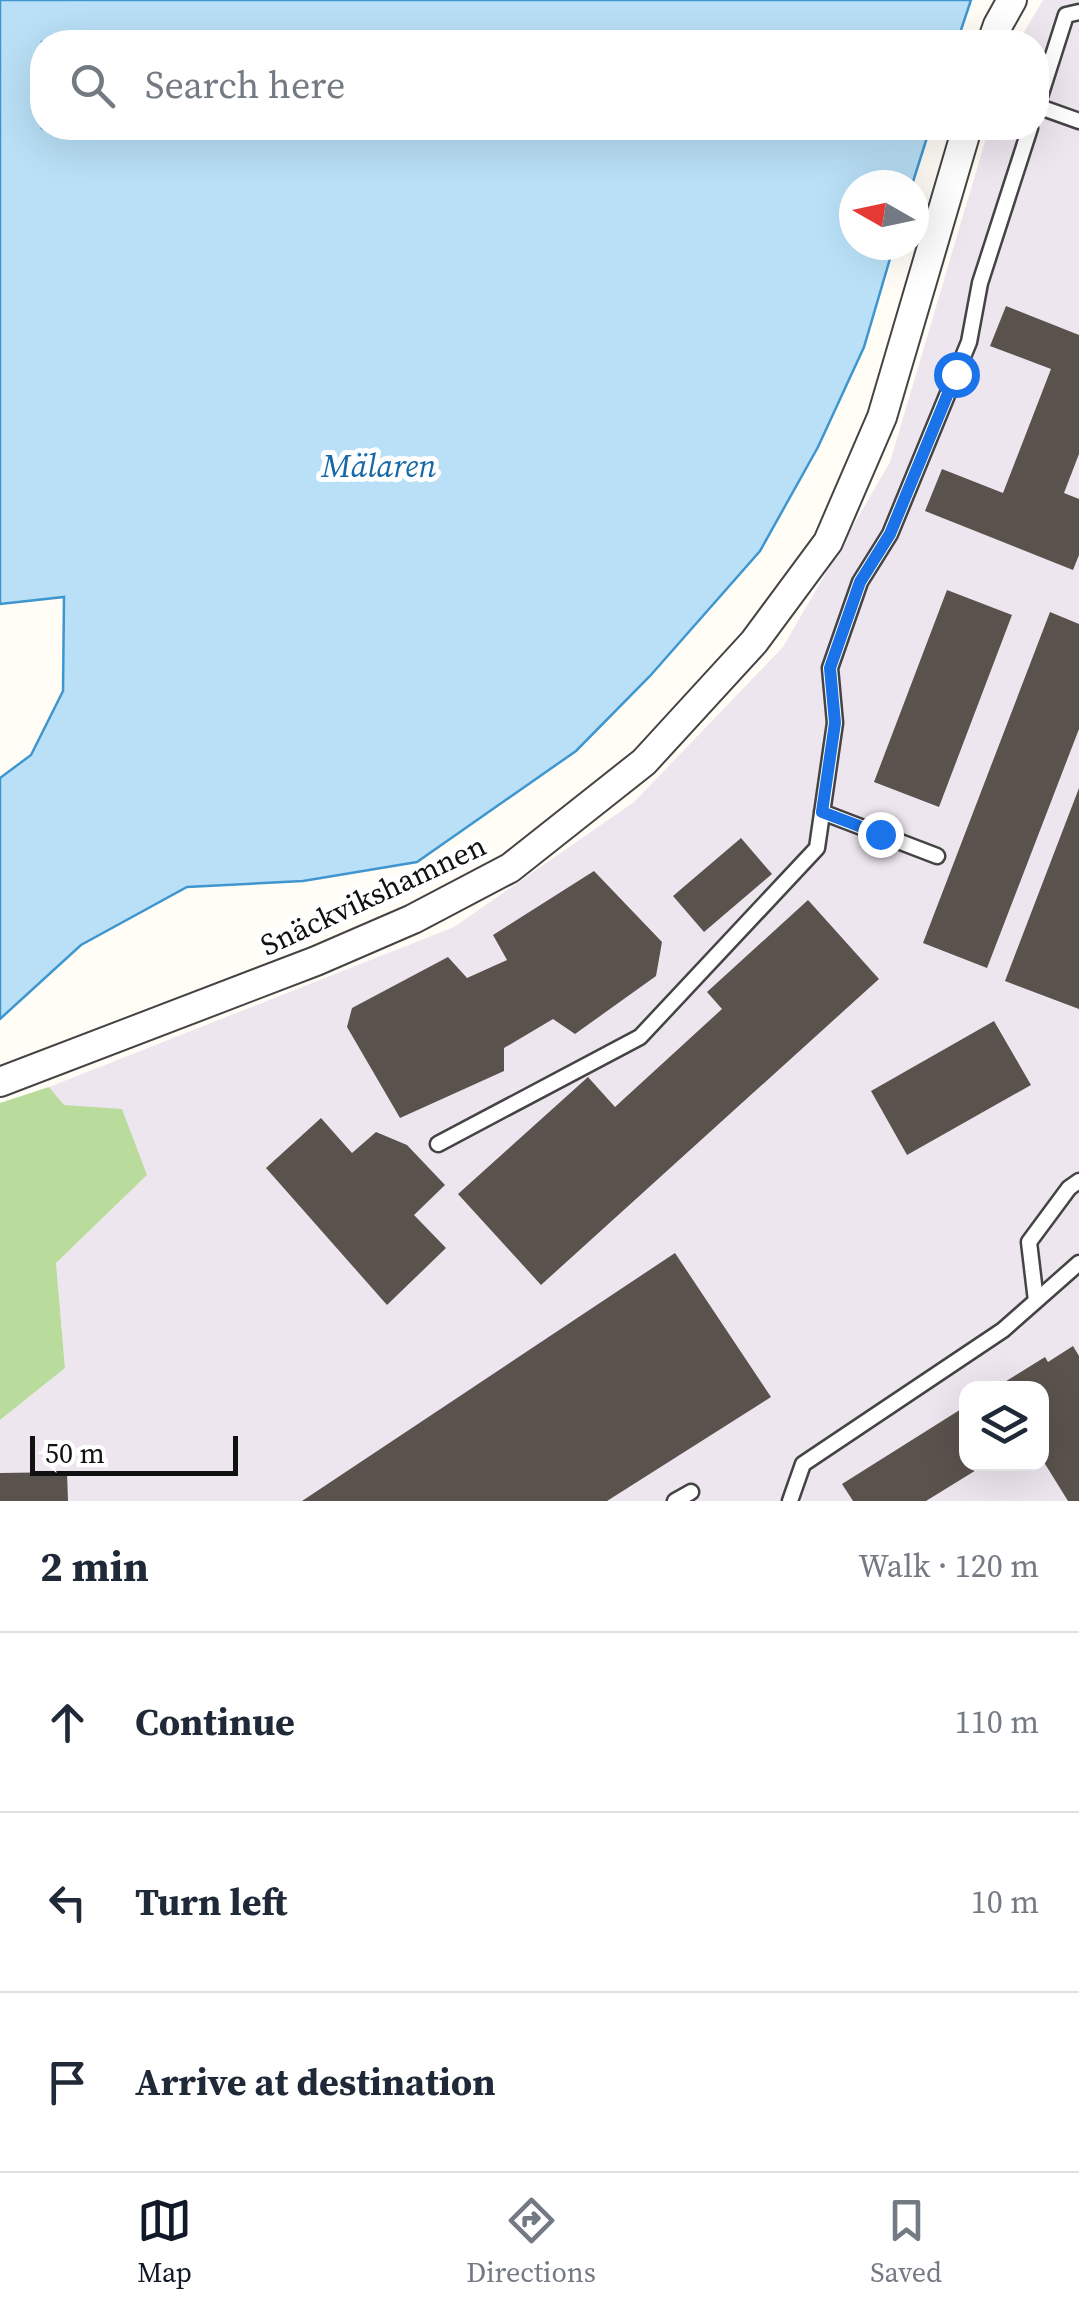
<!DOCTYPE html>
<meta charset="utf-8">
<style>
:root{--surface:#fff;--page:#f6f6f7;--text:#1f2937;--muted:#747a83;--line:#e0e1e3;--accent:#111827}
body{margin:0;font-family:"Source Serif 4",serif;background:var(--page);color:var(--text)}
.controls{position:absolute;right:30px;bottom:30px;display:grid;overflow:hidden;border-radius:20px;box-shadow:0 10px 40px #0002}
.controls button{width:90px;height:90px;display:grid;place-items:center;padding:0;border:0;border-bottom:2px solid var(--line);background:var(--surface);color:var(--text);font:50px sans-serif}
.compass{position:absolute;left:839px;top:170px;width:90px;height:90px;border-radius:50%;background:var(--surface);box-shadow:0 10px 40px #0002;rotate:279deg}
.scale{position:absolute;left:30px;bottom:25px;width:208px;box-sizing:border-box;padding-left:10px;border:5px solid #111;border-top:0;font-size:28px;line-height:35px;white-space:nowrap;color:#111;-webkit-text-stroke:8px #fff;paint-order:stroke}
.stop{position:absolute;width:30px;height:30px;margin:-22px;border:8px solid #1a73e8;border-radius:50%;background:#fff}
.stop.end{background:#1a73e8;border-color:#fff;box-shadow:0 2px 10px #0008}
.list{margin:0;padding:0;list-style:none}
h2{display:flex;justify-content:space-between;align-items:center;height:130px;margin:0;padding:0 40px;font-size:42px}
h2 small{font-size:32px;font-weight:400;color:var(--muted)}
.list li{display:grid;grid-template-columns:65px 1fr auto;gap:30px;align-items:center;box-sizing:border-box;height:180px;padding:0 40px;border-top:2px solid var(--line)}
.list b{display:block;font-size:38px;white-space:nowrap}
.list em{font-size:32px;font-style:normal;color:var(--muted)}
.icon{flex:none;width:55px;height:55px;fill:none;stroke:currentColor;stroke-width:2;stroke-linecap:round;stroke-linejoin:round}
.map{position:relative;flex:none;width:1079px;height:1501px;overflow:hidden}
.search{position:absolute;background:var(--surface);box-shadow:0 10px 40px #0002;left:30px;right:30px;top:30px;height:110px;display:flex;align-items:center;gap:25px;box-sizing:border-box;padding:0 35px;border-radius:40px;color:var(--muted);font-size:38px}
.sheet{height:670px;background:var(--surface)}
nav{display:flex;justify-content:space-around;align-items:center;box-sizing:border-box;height:140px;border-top:2px solid var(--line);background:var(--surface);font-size:28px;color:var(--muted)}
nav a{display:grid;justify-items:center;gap:5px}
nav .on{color:var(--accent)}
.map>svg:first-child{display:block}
.industrial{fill:#eee6ef;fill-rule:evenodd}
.forest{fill:#b9dc9c}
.water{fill:#b9e0f7;stroke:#3f96cf;stroke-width:2.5}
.building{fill:#5a524d}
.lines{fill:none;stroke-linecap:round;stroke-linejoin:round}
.lane-casing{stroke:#444;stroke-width:19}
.street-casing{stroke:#444;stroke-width:32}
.lane{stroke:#fff;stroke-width:14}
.street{stroke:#fff;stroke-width:28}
.route{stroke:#1a73e8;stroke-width:12}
.labels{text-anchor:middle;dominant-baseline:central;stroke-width:10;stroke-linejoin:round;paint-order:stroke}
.street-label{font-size:30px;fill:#111;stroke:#fff}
.water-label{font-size:32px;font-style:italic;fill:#1768a6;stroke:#fff}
</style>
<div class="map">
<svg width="1079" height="1501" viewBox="0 0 1079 1501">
<rect width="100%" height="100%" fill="#fffdf5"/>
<path class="industrial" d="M1043 0H1079V1501H0V1420L65 1368 56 1263 147 1175 64 1105 49 1087 454 927 634 802 783 647 890 462 989 128H1036V42H1018ZM966 1388H1042V1464H966Z"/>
<path class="forest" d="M49 1087 64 1105 122 1109 147 1175 56 1263 65 1368 0 1420V1103Z"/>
<path class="water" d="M0 0H971L957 42H42V128H930L912 185H854V245H894L864 347 818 447 760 551 650 676 576 751 417 862 303 881 187 887 81 945 0 1019V778L31 755 63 691 64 597 0 604Z"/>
<path class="building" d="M1006 306 1079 335V454L1064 493 1079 499V555L1073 570 925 511 942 469 1003 493 1051 369 990 346Z
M947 590 1012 615 939 807 874 782Z
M1050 612 1079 624V729L987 968 923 943Z
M1079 788V1009L1005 981Z
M741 838 772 874 704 932 673 896Z
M594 871 662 942 656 976 575 1034 553 1019 504 1048V1071L400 1118 347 1027 352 1008 448 957 467 978 507 960 493 935Z
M808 900 879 979 541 1285 458 1194 588 1077 615 1107 722 1009 707 992Z
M994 1021 1031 1085 907 1155 871 1091Z
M321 1118 352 1153 376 1132 407 1145 445 1185 414 1215 446 1248 387 1305 266 1168Z
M675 1253 771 1397 607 1501H302Z
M1073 1346 1079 1356V1501H1068L1042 1459V1388H995L1045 1357 1048 1362Z
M966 1406V1464H986L926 1501H853L842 1484Z
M67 1472 68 1501H0V1473Z"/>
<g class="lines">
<defs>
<path id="lane" d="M1037 106 1066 15 1079 12
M1036 109 1037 106 1079 121
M822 812 937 856
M438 1144 640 1037 817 848 835 723 830 668 860 582 890 534 969 342 980 283 1030 128
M1036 1301 1029 1242 1069 1188 1079 1181
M675 1501 691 1492
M790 1501 803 1464 1003 1330 1079 1263"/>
<path id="street" d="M992 42 998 25 1012 0
M0 1082 316 961 413 919 510 868 644 762 754 642 828 542 882 417 967 128"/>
</defs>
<use href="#lane" class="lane-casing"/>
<use href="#street" class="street-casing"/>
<use href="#lane" class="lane"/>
<use href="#street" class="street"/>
</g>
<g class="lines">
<path class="route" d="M880 834 822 812 835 723 830 668 860 582 890 534 956 374"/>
</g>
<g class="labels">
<g class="street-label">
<text transform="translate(373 895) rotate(-25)">Snäckvikshamnen</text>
</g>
<g class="water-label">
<text x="379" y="466">Mälaren</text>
</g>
</g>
</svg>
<div class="controls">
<button><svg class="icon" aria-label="layers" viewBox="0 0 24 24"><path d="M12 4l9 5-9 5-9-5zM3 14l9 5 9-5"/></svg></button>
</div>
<svg class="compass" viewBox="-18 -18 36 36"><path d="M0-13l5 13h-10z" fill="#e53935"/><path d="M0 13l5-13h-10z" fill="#747a83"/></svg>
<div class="scale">50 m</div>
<div class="stop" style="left:956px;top:374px"></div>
<div class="stop end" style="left:880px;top:834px"></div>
<div class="search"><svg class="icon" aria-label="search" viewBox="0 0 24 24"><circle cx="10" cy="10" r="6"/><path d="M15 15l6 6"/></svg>Search here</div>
</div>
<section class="sheet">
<h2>2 min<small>Walk · 120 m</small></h2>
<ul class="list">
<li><svg class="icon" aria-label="ahead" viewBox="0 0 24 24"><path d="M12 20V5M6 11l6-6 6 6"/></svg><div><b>Continue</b></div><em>110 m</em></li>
<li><svg class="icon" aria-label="left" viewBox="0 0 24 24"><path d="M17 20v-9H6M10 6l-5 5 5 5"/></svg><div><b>Turn left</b></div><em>10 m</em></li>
<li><svg class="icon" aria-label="arrive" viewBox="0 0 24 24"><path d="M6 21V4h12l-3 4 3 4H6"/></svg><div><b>Arrive at destination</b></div></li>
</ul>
</section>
<nav>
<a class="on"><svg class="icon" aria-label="map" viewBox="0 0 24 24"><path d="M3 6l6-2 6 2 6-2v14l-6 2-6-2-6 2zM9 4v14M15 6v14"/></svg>Map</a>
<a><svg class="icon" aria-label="directions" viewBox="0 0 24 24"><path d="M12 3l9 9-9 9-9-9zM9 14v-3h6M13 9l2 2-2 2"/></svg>Directions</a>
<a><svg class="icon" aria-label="saved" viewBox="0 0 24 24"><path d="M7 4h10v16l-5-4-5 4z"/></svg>Saved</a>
</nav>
